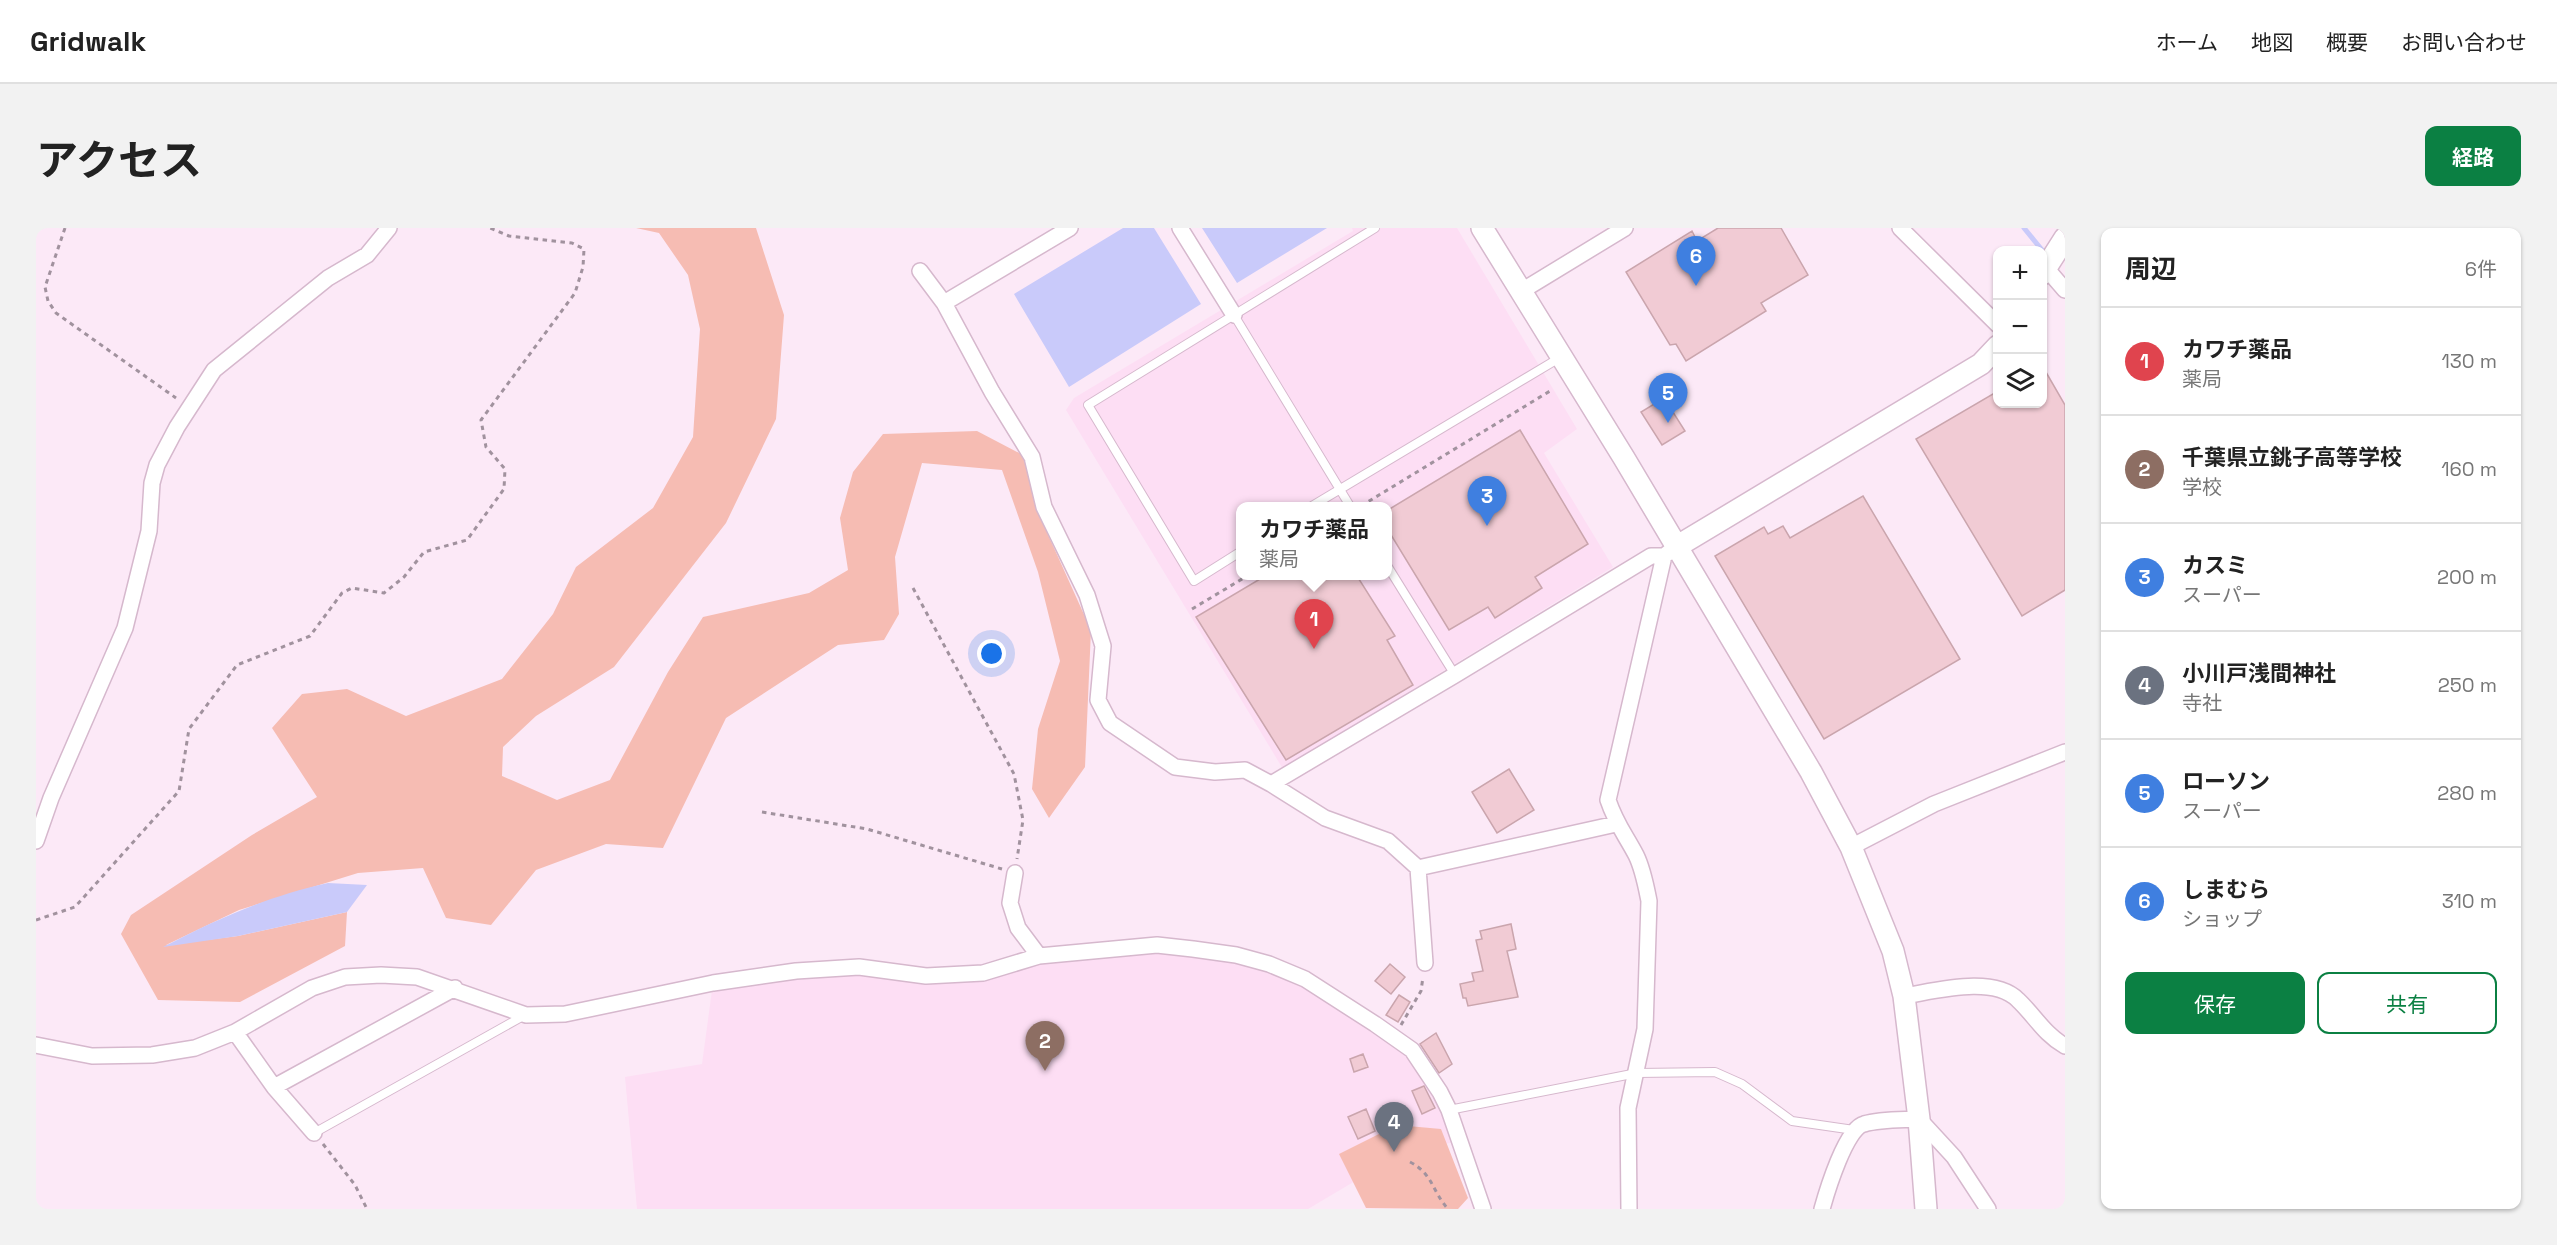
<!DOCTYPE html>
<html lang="ja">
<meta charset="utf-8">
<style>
:root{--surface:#fff;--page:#f2f2f2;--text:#222;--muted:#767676;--line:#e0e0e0;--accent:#0b8043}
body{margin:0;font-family:"Space Grotesk","Noto Sans JP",sans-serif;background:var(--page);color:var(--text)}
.controls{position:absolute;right:18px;top:18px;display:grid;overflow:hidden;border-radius:12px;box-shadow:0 2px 4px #0004}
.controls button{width:54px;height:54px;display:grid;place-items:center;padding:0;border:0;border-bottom:2px solid var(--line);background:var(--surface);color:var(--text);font:30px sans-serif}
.you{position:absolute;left:956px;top:426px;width:21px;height:21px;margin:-15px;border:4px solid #fff;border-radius:50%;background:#1a73e8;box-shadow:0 0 0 9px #1a73e833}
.badge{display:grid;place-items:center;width:39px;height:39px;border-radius:50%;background:var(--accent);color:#fff;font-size:20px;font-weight:700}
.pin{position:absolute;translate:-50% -50px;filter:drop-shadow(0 2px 3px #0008)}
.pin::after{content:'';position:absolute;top:32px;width:21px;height:18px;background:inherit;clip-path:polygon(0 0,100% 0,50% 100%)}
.popup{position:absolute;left:1200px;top:274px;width:156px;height:78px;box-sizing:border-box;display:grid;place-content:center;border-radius:12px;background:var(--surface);filter:drop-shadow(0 2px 4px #0005);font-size:20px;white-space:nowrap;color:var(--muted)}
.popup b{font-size:22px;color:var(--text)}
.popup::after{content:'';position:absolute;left:50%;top:100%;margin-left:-12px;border:12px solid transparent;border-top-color:var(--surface)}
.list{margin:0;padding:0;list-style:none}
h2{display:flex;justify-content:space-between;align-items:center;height:78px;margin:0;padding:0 24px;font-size:26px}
h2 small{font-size:20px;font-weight:400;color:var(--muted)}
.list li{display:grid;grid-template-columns:39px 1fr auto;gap:18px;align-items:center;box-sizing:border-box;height:108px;padding:0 24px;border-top:2px solid var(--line)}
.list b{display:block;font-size:22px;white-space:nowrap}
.list p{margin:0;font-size:20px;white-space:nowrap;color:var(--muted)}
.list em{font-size:20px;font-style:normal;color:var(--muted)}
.actions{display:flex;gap:12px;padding:18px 24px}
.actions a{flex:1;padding:14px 0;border:2px solid var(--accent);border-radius:12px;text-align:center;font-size:21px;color:var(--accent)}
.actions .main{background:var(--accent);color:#fff}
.icon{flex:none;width:33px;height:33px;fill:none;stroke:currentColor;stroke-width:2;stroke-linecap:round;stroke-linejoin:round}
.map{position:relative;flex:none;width:2029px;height:981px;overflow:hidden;border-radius:12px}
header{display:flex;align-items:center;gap:36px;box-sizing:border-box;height:84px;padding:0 30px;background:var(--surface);border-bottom:2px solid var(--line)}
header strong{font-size:28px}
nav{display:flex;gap:33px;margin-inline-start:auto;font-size:21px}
.intro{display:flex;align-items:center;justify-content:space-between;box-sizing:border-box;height:144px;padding:0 36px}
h1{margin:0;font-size:42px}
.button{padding:15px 27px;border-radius:12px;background:var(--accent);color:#fff;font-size:21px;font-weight:700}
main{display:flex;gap:36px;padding:0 36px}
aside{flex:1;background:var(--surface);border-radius:12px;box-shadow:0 2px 4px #0004}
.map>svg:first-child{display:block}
.built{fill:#fddef4;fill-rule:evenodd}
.green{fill:#f6bcb3}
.water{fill:#c9cafa}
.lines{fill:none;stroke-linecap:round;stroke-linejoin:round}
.stream{stroke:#c9cafa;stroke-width:5}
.building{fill:#f1cbd4;stroke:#caa5ad;stroke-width:1.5}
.lane-casing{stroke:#d6b8cd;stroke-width:10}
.street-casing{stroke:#d6b8cd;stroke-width:18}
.secondary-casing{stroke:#d6b8cd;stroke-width:24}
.path{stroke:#a1929e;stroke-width:3;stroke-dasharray:4.5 4.5;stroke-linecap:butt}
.lane{stroke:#fff;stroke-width:8}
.street{stroke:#fff;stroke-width:15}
.secondary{stroke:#fff;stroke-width:21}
</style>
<header>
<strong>Gridwalk</strong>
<nav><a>ホーム</a><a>地図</a><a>概要</a><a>お問い合わせ</a></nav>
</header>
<div class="intro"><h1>アクセス</h1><a class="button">経路</a></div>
<main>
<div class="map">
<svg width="2029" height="981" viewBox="0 0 2029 981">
<rect width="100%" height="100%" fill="#fce9f7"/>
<path class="built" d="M1316 0H1421L1541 201 1508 225 1577 339 1247 541 1030 182 1038 170 1317 3ZM1204 278H1352V348H1204Z
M1121 717 1233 736 1376 822 1424 913 1368 924 1272 981H601L589 849 666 836 677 755 760 743 890 748 1003 728Z"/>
<path class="green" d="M600 0H720L748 87 740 191 690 295 578 439 500 488 467 519 466 548 521 572 574 552 632 444 667 389 773 365 812 342 804 290 817 244 847 206 941 203 987 227 1000 280 1055 402 1049 539 1013 590 996 561 1002 501 1024 433 1002 344 966 242 886 235 859 329 863 386 848 412 802 417 690 490 627 620 570 616 500 642 455 697 410 690 387 640 322 645 203 682 130 717 202 708 311 684 309 718 204 774 122 772 85 706 95 687 216 607 281 569 236 500 266 466 311 461 370 488 466 451 517 386 540 339 617 280 657 209 664 101 652 47 623 5Z
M1361 897 1405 901 1432 970 1422 981 1330 980 1303 926Z"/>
<path class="water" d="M1087 0H1118L1165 76 1033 159 978 66Z
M1166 0H1291L1201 55Z
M292 655 331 657 311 684 202 708 127 719C183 690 230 669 292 655Z"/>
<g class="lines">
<path class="stream" d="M1988 0 2006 22"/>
</g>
<path class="building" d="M1682 0H1745L1772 47 1725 75 1730 83 1650 133 1640 116 1634 117 1590 44 1656 3 1661 13Z
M2007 139 2029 177V362L1986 388 1880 211 1962 163V176H2007Z
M1628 170 1649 203 1626 217 1605 184Z
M1484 202 1552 316 1499 349 1506 360 1459 390 1452 379 1413 402 1352 302V282Z
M1827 268 1924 431 1788 511 1679 328 1728 299 1732 306 1747 298 1754 310Z
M1229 348H1321L1359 408 1351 412 1377 457 1250 532 1160 389Z
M1473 541 1498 582 1461 605 1436 564Z
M1475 696 1480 721 1471 723 1482 769 1432 778 1430 770H1427L1424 756 1438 753 1436 745 1447 743 1440 712 1446 711 1444 703Z
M1354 736 1369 749 1355 766 1339 753Z
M1363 767 1374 774 1362 794 1350 787Z
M1400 805 1416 836 1403 845 1384 816Z
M1327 826 1332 839 1318 844 1314 831Z
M1388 858 1399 880 1386 886 1376 863Z
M1330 881 1339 903 1322 911 1312 889Z"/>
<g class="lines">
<defs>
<path id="lane" d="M1198 87 1314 278
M1276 278 1525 129
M1204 324 1158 353 1052 177 1339 0
M1352 339 1419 447
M1413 882 1601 845 1679 844 1706 856 1756 893 1818 902
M278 905 489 787"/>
<path id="street" d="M1144 0 1198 87
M1864 0 1962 97
M2010 40 2029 62
M884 43 908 75 956 164 996 229 1008 279 1051 367 1067 418 1062 472 1074 495 1139 539 1179 544 1209 542 1235 556 1289 590 1352 613 1382 640 1389 735
M1484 64 1589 0
M908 75 1034 0
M1235 556 1419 447 1615 328H1628
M0 613 15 570 89 400 113 303 116 255 121 237 141 199 178 142 292 50 331 27 353 0
M1815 619 1898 576 2029 524
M1382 640 1580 596
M979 645 974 675 982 700 1003 728
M1868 768C1900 763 1957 747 1982 772 1999 788 2008 806 2029 818
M199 804 238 859 278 905
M0 817 56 828 116 827 159 820 199 804 276 760 309 749 345 747 381 749 490 787 529 786 677 755 760 743 823 739 890 748 947 745 1003 728 1121 717 1157 721 1200 727 1233 736 1269 751 1339 796 1376 822 1404 864 1413 882 1447 981
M238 859 419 760
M1593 981 1592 880 1609 801 1613 673C1610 658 1607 641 1600 627 1589 606 1580 596 1572 572L1628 328 1640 319
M1786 981C1791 963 1810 900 1828 896 1845 891 1866 892 1883 891L1918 929 1952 981"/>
<path id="secondary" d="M1446 0 1588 230 1775 544 1815 619 1857 723 1868 768 1883 891 1890 981
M2006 46 2029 10
M1640 319 1945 136 1962 118"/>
</defs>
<use href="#lane" class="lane-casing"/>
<use href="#street" class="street-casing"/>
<use href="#secondary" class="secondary-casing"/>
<path class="path" d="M29 0 9 59 12 73 20 85 140 170
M1325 278 1514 163
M877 360 978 546 987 592 981 631
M1156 381 1211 348
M726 584 831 601 966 641
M0 692 39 679 143 563 153 501 201 437 274 408 306 365 316 360 348 365 368 349 388 324 431 312 468 261 469 241 450 219 445 192 539 65 547 39 548 21 536 15 473 8 454 0
M1365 797 1385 763 1387 749
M287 916 319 957 331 981
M1374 934C1397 946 1396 963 1412 981"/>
<use href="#lane" class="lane"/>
<use href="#street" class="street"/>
<use href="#secondary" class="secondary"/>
</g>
</svg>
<div class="controls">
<button>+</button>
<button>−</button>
<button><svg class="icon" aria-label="layers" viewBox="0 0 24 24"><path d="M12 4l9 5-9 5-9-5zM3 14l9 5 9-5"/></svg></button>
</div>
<div class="you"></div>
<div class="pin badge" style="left:1278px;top:421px;background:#e0444e">1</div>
<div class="popup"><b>カワチ薬品</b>薬局</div>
<div class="pin badge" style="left:1009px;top:843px;background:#8d6e63">2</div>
<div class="pin badge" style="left:1451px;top:298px;background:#3f7fe0">3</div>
<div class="pin badge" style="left:1358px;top:924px;background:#6b7280">4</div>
<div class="pin badge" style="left:1632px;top:195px;background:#3f7fe0">5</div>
<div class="pin badge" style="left:1660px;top:58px;background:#3f7fe0">6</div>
</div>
<aside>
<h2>周辺<small>6件</small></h2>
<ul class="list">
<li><span class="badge" style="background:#e0444e">1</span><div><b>カワチ薬品</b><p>薬局</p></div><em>130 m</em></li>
<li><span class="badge" style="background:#8d6e63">2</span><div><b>千葉県立銚子高等学校</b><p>学校</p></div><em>160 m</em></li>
<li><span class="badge" style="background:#3f7fe0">3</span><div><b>カスミ</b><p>スーパー</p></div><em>200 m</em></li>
<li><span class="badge" style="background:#6b7280">4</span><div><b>小川戸浅間神社</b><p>寺社</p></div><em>250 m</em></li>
<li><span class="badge" style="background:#3f7fe0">5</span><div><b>ローソン</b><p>スーパー</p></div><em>280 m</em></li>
<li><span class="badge" style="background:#3f7fe0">6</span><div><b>しまむら</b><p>ショップ</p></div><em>310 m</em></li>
</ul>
<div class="actions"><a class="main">保存</a><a>共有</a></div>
</aside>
</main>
